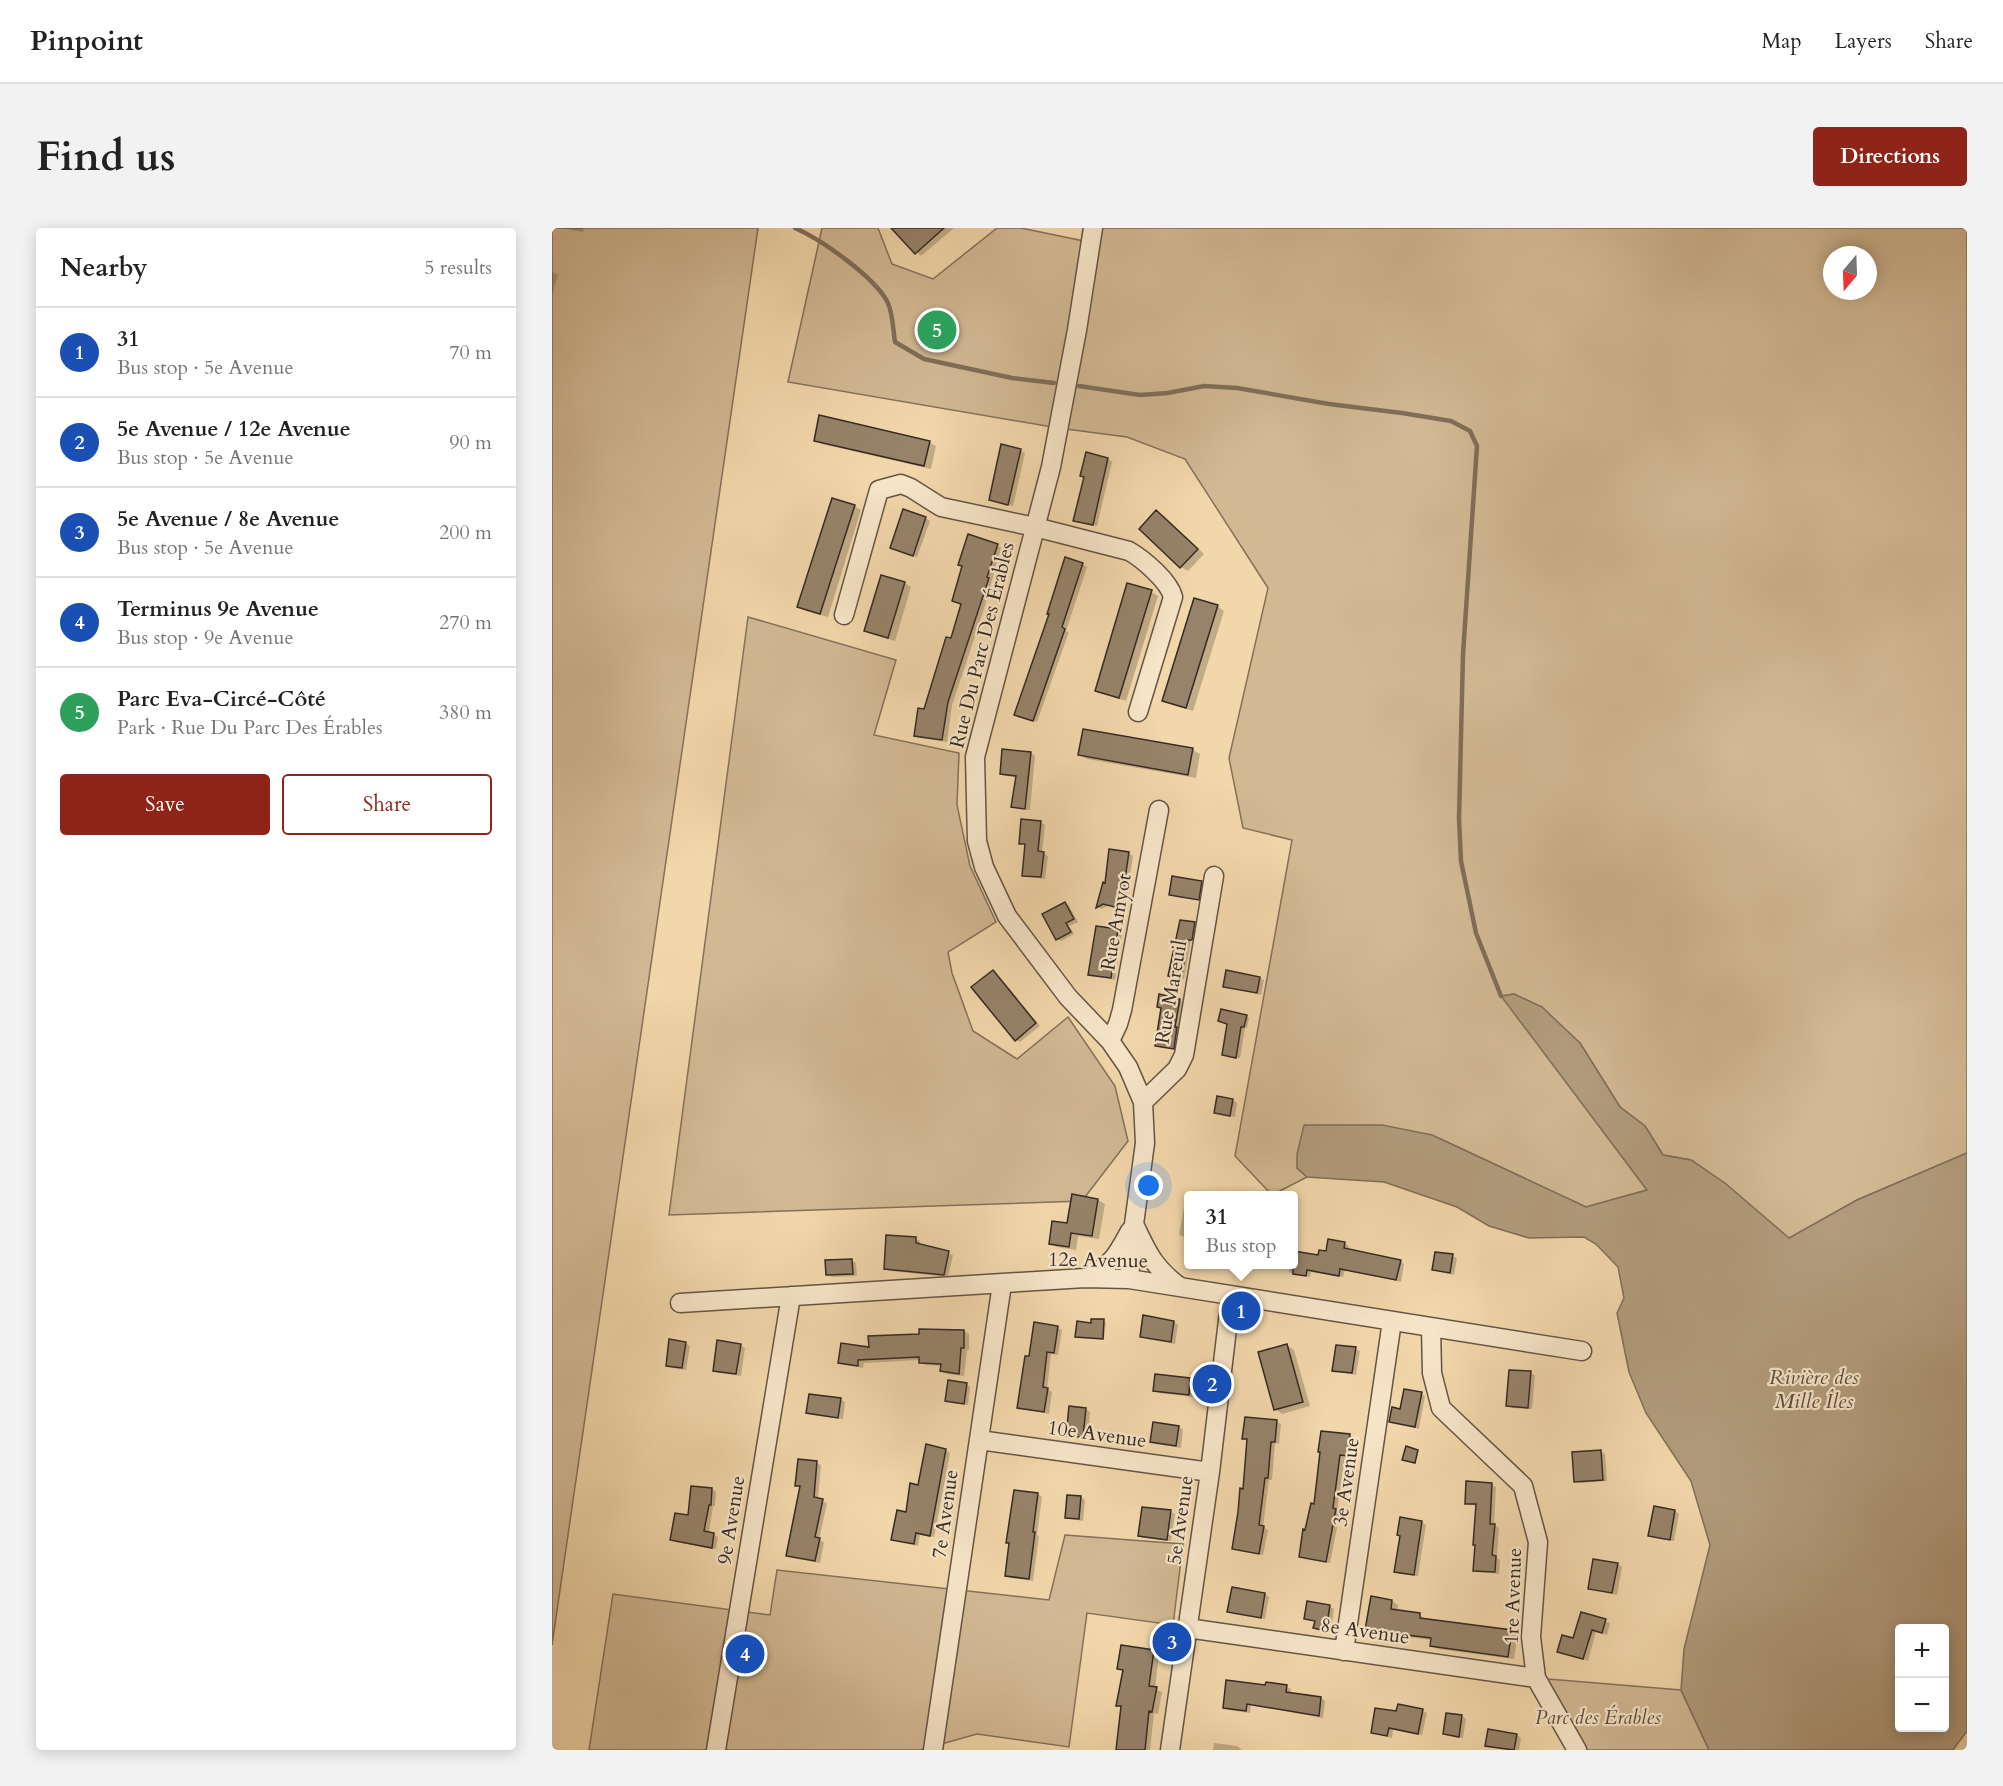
<!DOCTYPE html>
<meta charset="utf-8">
<style>
:root{--surface:#fff;--page:#f2f2f2;--text:#222;--muted:#767676;--line:#e0e0e0;--accent:#8f2418}
body{margin:0;font-family:Cardo,serif;background:var(--page);color:var(--text)}
.controls{position:absolute;right:18px;bottom:18px;display:grid;overflow:hidden;border-radius:6px;box-shadow:0 3px 15px #0003}
.controls button{width:54px;height:54px;display:grid;place-items:center;padding:0;border:0;border-bottom:2px solid var(--line);background:var(--surface);color:var(--text);font:30px sans-serif}
.compass{position:absolute;left:1271px;top:18px;width:54px;height:54px;border-radius:50%;background:var(--surface);box-shadow:0 3px 15px #0003;rotate:199deg}
.you{position:absolute;left:597px;top:958px;width:21px;height:21px;margin:-15px;border:4px solid #fff;border-radius:50%;background:#1a73e8;box-shadow:0 0 0 9px #1a73e833}
.badge{display:grid;place-items:center;width:39px;height:39px;border-radius:50%;background:var(--accent);color:#fff;font-size:20px;font-weight:700}
.pin{position:absolute;translate:-50% -50%;border:3px solid #fff;box-shadow:0 2px 6px #0006}
.popup{position:absolute;left:632px;top:963px;width:114px;height:78px;box-sizing:border-box;display:grid;place-content:center;border-radius:6px;background:var(--surface);filter:drop-shadow(0 2px 4px #0005);font-size:20px;white-space:nowrap;color:var(--muted)}
.popup b{font-size:22px;color:var(--text)}
.popup::after{content:'';position:absolute;left:50%;top:100%;margin-left:-12px;border:12px solid transparent;border-top-color:var(--surface)}
.list{margin:0;padding:0;list-style:none}
h2{display:flex;justify-content:space-between;align-items:center;height:78px;margin:0;padding:0 24px;font-size:26px}
h2 small{font-size:20px;font-weight:400;color:var(--muted)}
.list li{display:grid;grid-template-columns:39px 1fr auto;gap:18px;align-items:center;box-sizing:border-box;height:90px;padding:0 24px;border-top:2px solid var(--line)}
.list b{display:block;font-size:22px;white-space:nowrap}
.list p{margin:0;font-size:20px;white-space:nowrap;color:var(--muted)}
.list em{font-size:20px;font-style:normal;color:var(--muted)}
.actions{display:flex;gap:12px;padding:18px 24px}
.actions a{flex:1;padding:14px 0;border:2px solid var(--accent);border-radius:6px;text-align:center;font-size:21px;color:var(--accent)}
.actions .main{background:var(--accent);color:#fff}
.map{position:relative;flex:none;width:1415px;height:1522px;overflow:hidden;border-radius:6px}
header{display:flex;align-items:center;gap:36px;box-sizing:border-box;height:84px;padding:0 30px;background:var(--surface);border-bottom:2px solid var(--line)}
header strong{font-size:28px}
nav{display:flex;gap:33px;margin-inline-start:auto;font-size:21px}
.intro{display:flex;align-items:center;justify-content:space-between;box-sizing:border-box;height:144px;padding:0 36px}
h1{margin:0;font-size:42px}
.button{padding:15px 27px;border-radius:6px;background:var(--accent);color:#fff;font-size:21px;font-weight:700}
main{display:flex;gap:36px;padding:0 36px}
aside{flex:1;background:var(--surface);border-radius:6px;box-shadow:0 3px 15px #0003}
.map>svg:first-child{display:block}
.green{fill:#d2b994;stroke:#84715c;stroke-width:1.5;fill-rule:evenodd}
.water{fill:#b29c7d;stroke:#806e59;stroke-width:1.5;fill-rule:evenodd}
.shadow{fill:#0003}
.lines{fill:none;stroke-linecap:round;stroke-linejoin:round}
.stream{stroke:#806e59;stroke-width:4.5}
.building{fill:#97836a;stroke:#352924;stroke-width:1.5}
.minor-casing{stroke:#645446;stroke-width:21}
.minor{stroke:#f7e5c8;stroke-width:18}
.labels{text-anchor:middle;dominant-baseline:central;stroke-width:4.5;stroke-linejoin:round;paint-order:stroke}
.street-label{font-size:20px;fill:#352924;stroke:#f7e5c8}
.park-label{font-size:20px;font-style:italic;fill:#5c4d40;stroke:#f7e5c8}
.water-label{font-size:21px;font-style:italic;fill:#5a4c3f;stroke:#f7e5c8}
</style>
<header>
<strong>Pinpoint</strong>
<nav><a>Map</a><a>Layers</a><a>Share</a></nav>
</header>
<div class="intro"><h1>Find us</h1><a class="button">Directions</a></div>
<main>
<aside>
<h2>Nearby<small>5 results</small></h2>
<ul class="list">
<li><span class="badge" style="background:#1a4fb4">1</span><div><b>31</b><p>Bus stop · 5e Avenue</p></div><em>70 m</em></li>
<li><span class="badge" style="background:#1a4fb4">2</span><div><b>5e Avenue / 12e Avenue</b><p>Bus stop · 5e Avenue</p></div><em>90 m</em></li>
<li><span class="badge" style="background:#1a4fb4">3</span><div><b>5e Avenue / 8e Avenue</b><p>Bus stop · 5e Avenue</p></div><em>200 m</em></li>
<li><span class="badge" style="background:#1a4fb4">4</span><div><b>Terminus 9e Avenue</b><p>Bus stop · 9e Avenue</p></div><em>270 m</em></li>
<li><span class="badge" style="background:#2e9e5b">5</span><div><b>Parc Eva-Circé-Côté</b><p>Park · Rue Du Parc Des Érables</p></div><em>380 m</em></li>
</ul>
<div class="actions"><a class="main">Save</a><a>Share</a></div>
</aside>
<div class="map">
<svg width="1415" height="1522" viewBox="0 0 1415 1522">
<rect width="100%" height="100%" fill="#f2d7ab"/>
<filter id="stains"><feTurbulence type="fractalNoise" baseFrequency=".00333" numOctaves="4"/><feColorMatrix values="0 0 0 0 .2 0 0 0 0 .09 0 0 0 0 .02 0 0 0 .5 -.17"/></filter>
<radialGradient id="worn" r=".72"><stop offset=".6" stop-color="#630" stop-opacity="0"/><stop offset="1" stop-color="#630" stop-opacity=".3"/></radialGradient>
<path class="green" d="M0 0H206L0 1417Z
M270 0H326L340 36 381 51 445 0H469L537 14 540 0H1415V925L1305 972 1237 1011 1174 956 1139 932 1111 927 1093 898 1068 879 1028 815 962 766 950 768 1095 962 1034 979 880 907 745 940 755 949 720 967 683 928 740 612 691 600 677 530 716 360 633 231 575 209 506 200 236 154ZM1280 27H1316V63H1280Z
M196 389 344 432 322 507 407 525 405 577 418 638 444 694 396 724 400 745 421 803 465 831 516 789 563 858 576 913 530 973 117 987Z
M513 1307 631 1316 621 1397 535 1385 517 1519 425 1506 368 1522H37L61 1366 218 1387 225 1342 497 1372Z
M984 1450 1129 1462 1157 1522H1025Z"/>
<path class="water" d="M962 766 990 779 1028 815 1068 879 1093 898 1111 927 1139 932 1174 956 1237 1010 1305 972 1415 925V1503L1401 1522H1157L1129 1462 1132 1421 1158 1317 1139 1253 1094 1185 1077 1144 1065 1085 1072 1070 1066 1039 1044 1016 1032 1009 977 1010 937 998 905 979 832 954 755 949 745 940V926L752 897H830L880 907 1034 979 1095 962 949 768ZM1348 1400H1392V1500H1348Z"/>
<path class="shadow" d="M9 0H32L31 4Z
M345 0H402L369 28 343 2Z
M0 44 6 47 0 66Z
M263 212 377 214 384 218 379 241 270 216Z
M468 222 473 225 461 278 443 273Z
M556 231 560 234 545 298 528 294 523 292Z
M302 278 309 282 276 389 254 383 247 378Z
M605 284 612 288 652 326 636 343 629 339Z
M373 290 378 293 365 329 344 322Z
M445 317 449 320 431 384 400 477 395 514 368 510 363 507 411 377 401 373Z
M530 336 535 339 514 403 517 404 485 494 468 488Z
M352 355 359 359 343 413 321 406 314 402Z
M599 364 606 368 574 473 552 466 544 462Z
M665 378 672 383 641 483 619 476 612 472Z
M641 522 648 526 644 550 535 531 528 527Z
M479 525 483 528 478 582 465 581 461 578 465 549 454 548 449 545Z
M488 594 493 597 490 625 496 628 493 651 476 649 471 647 474 617 468 615Z
M576 625 581 628 576 661 571 681 557 677 550 681 546 679 554 656Z
M649 654 654 657 651 673 623 669 619 666Z
M513 675 517 678 526 694 517 698 522 706 509 713 505 711Z
M642 696 646 698 643 713 639 712 632 751 621 749 617 747Z
M546 699 566 703 570 705 563 752 542 748 538 746Z
M441 744 445 746 488 798 468 814 464 812Z
M707 750 712 752 709 767 677 760 673 758Z
M627 772 632 775 627 802 629 803 626 822 609 820 604 817 610 781 606 778Z
M694 788 697 790 695 800H693L688 830 675 828 672 826Z
M681 872 685 875 683 889 664 884Z
M546 972 553 976 547 1011 526 1008 524 1022 505 1019 498 1015Z
M633 974H636V1010L627 1007Z
M363 1011 368 1013V1018L401 1027 396 1049 338 1043 334 1040Z
M792 1015 797 1018 796 1023 848 1033 852 1036 849 1054 793 1042 791 1049 759 1044 758 1049 741 1046 737 1044 738 1036 767 1029Z
M900 1028 905 1030 902 1047 882 1042Z
M300 1033 304 1035 305 1048 280 1049 275 1046Z
M593 1089 622 1094 626 1097 623 1116 594 1111 590 1109Z
M541 1092 554 1094 552 1111 527 1109 540 1097Z
M505 1100 510 1102 506 1127 499 1126 495 1161 500 1164 497 1186 471 1181 467 1179 478 1130Z
M412 1103 417 1106V1122H415L412 1148 395 1146 389 1143 390 1138 374 1137 368 1134V1132L312 1135 311 1140 293 1137 288 1134 318 1120Z
M133 1115 138 1118 134 1142 120 1140 115 1137Z
M188 1117 193 1120 189 1148 167 1145 162 1142Z
M735 1117 742 1122 758 1178 730 1186 723 1181Z
M803 1121 808 1123 804 1147 786 1144 782 1142Z
M978 1145 983 1147 980 1181 960 1180 956 1177Z
M605 1147 638 1151 642 1154 641 1169 607 1165 603 1162Z
M414 1156 418 1159 416 1177 399 1175 395 1172Z
M869 1166 873 1168 867 1201 839 1193Z
M288 1171 293 1174 291 1191 260 1187 256 1185Z
M534 1181 538 1184 536 1211 520 1209 515 1207Z
M725 1194 729 1196 727 1216 723 1215 720 1252H717L711 1299 716 1302 711 1327 686 1323 681 1320 693 1263 697 1213 692 1210Z
M627 1199 631 1202 629 1220 604 1216 600 1214Z
M798 1208 802 1210 800 1229H793L785 1283 788 1285 778 1335 753 1331 749 1328 763 1278 770 1225Z
M394 1222 398 1225 382 1309 368 1307 366 1318 346 1314 341 1311 355 1286 368 1258Z
M1048 1223 1053 1226 1055 1253 1028 1255 1023 1253Z
M264 1235 269 1237 266 1272 275 1275 267 1312 272 1314 268 1335 240 1330 236 1327 249 1259 245 1257Z
M940 1257 944 1259 942 1297 947 1300 945 1330 948 1332 947 1346 927 1344 922 1342 925 1278 914 1275Z
M141 1260 160 1261 164 1264 163 1278H161L157 1305 166 1309 164 1321 124 1314 120 1311 138 1289Z
M486 1266 490 1269 485 1307 487 1308 481 1353 459 1350 454 1347Z
M529 1269 533 1272 531 1293 519 1291 514 1289Z
M1123 1283 1127 1286 1122 1313 1102 1310 1098 1307Z
M618 1284 623 1286 619 1313 592 1310 588 1308Z
M869 1294 874 1297 866 1348 848 1346 844 1343Z
M1065 1336 1070 1339 1065 1367 1042 1362 1038 1360Z
M713 1366 717 1369 713 1391 681 1386 677 1383Z
M820 1370 840 1373 846 1377 845 1383 868 1387 874 1392 960 1404 966 1407 962 1431 886 1421 879 1417 880 1412 821 1405 815 1401Z
M757 1375 778 1379 782 1381 779 1404 768 1402 763 1400 764 1394 754 1390Z
M1030 1386 1058 1395 1055 1407 1044 1403 1036 1433 1007 1423 1022 1412Z
M602 1423 607 1426 603 1461 610 1464 606 1486 602 1485 598 1522H565L570 1479 566 1477 572 1443 567 1440Z
M714 1459H734L739 1461 738 1466 769 1470 773 1473 771 1490 699 1477 698 1485 677 1482 672 1479Z
M870 1483 875 1485 870 1507 841 1501 840 1510 820 1505 846 1485Z
M910 1488 914 1491 911 1510 893 1505Z
M965 1507 969 1510 967 1522H952L935 1517Z
M662 1515 685 1518 690 1522H661Z"/>
<g class="lines">
<path class="stream" d="M243 0C270 12 321 48 335 73 341 84 341 102 343 114L372 131 460 150 502 155
M527 158 588 167 616 165 652 158 685 160 777 176 850 185 899 193 918 203 925 218 911 426 907 591 909 633 924 705 949 768"/>
</g>
<path class="building" d="M339 0H392L363 26Z
M267 187 378 213 372 238 262 213Z
M449 216 469 221 456 277 437 272Z
M534 224 556 230 541 297 521 293 532 249 528 248Z
M280 270 303 277 268 386 245 379Z
M351 281 374 289 361 328 338 320Z
M604 282 646 321 628 340 587 301Z
M416 306 446 316 435 349 437 350 396 474 390 512 362 508 366 480 372 481 394 409 399 410 409 376 400 373 410 338 406 337Z
M513 329 531 335 510 399 513 401 481 493 462 487 497 386H495Z
M329 347 353 354 336 410 312 403Z
M575 355 600 362 567 470 543 463Z
M642 370 666 377 634 480 610 473Z
M531 501 641 520 636 547 526 527Z
M450 521 479 524 473 581 459 579 464 548 448 546Z
M469 591 489 593 486 623 492 624 489 649 470 648 473 616H467Z
M557 621 577 624 572 658 567 680 551 676 544 680 551 654 553 655Z
M620 648 650 653 647 672 617 667Z
M513 674 522 691 514 695 519 704 504 712 490 686Z
M628 692 643 694 640 712H636L629 751 616 748Z
M544 698 566 701 559 750 536 747Z
M441 742 484 795 463 813 419 759Z
M674 742 708 749 705 765 671 759Z
M607 766 628 771 623 799H625L622 821 603 818 609 780 605 779Z
M669 781 695 787 692 799H689L684 830 670 827 675 796 666 793Z
M665 868 681 871 678 888 662 885Z
M520 966 546 971 540 1008 519 1005 517 1019 497 1016 500 993 515 995Z
M334 1007 364 1009V1015L397 1023 392 1047 332 1041Z
M776 1011 793 1014 792 1020 849 1032 844 1052 788 1041 787 1048 755 1042 754 1048 741 1046V1023L766 1027 767 1022 774 1023Z
M883 1024 901 1026 898 1045 880 1042Z
M300 1031 301 1046 274 1047 273 1032Z
M591 1087 622 1093 619 1114 588 1109Z
M539 1091H552L551 1111 523 1109 525 1093 539 1095Z
M482 1094 506 1098 502 1125 495 1124 491 1159 496 1160 492 1184 465 1180 473 1128H477Z
M367 1101 412 1102V1120H409L407 1146 388 1143 389 1136 367 1135V1129L306 1132V1138L286 1135 289 1115 317 1119 316 1108 367 1106Z
M117 1111 134 1114 130 1140 114 1138Z
M165 1112 189 1116 184 1146 161 1143Z
M735 1116 751 1174 722 1182 706 1124Z
M784 1117 804 1119 800 1145 780 1143Z
M957 1142 979 1143 976 1180 954 1178Z
M603 1146 638 1150 637 1167 601 1163Z
M396 1152 415 1155 412 1176 393 1173Z
M852 1161 870 1164 863 1199 837 1194 840 1179 848 1181Z
M257 1166 289 1170 286 1190 254 1185Z
M517 1178 534 1180 531 1209 514 1208Z
M693 1189 725 1192 723 1214H719L716 1250H713L707 1297 712 1298 707 1326 680 1321 686 1284 688 1260 691 1261 695 1211H690Z
M601 1194 627 1198 624 1218 598 1214Z
M769 1203 798 1206 796 1228 788 1227 781 1280 784 1281 774 1334 747 1329 751 1301 753 1302 759 1275 762 1276 768 1224H766Z
M374 1216 394 1221 378 1308 364 1305 362 1316 339 1312 345 1282 354 1284 358 1255 366 1257Z
M854 1218 866 1222 863 1235 850 1232Z
M1049 1222 1051 1252 1022 1254 1020 1224Z
M246 1231 265 1233 262 1269 271 1271 263 1309 268 1310 263 1333 234 1328 248 1258H243Z
M914 1253 940 1255 938 1296H943L940 1327 944 1328 943 1344 921 1343 923 1317H921L924 1276H913Z
M139 1258 160 1260 159 1277H157L152 1303 162 1305 160 1320 118 1312 123 1285 136 1287Z
M462 1262 486 1265 481 1304H483L477 1351 453 1348 457 1315H454Z
M515 1267 529 1268 527 1291 513 1290Z
M1102 1278 1123 1282 1118 1312 1096 1308Z
M590 1279 619 1282 615 1312 586 1308Z
M848 1289 870 1293 862 1347 842 1344 848 1308 845 1307Z
M1041 1331 1066 1335 1060 1365 1036 1361Z
M680 1359 713 1365 709 1390 675 1384Z
M819 1368 840 1372 839 1381 868 1385V1390L960 1402 956 1429 878 1418 879 1410 813 1402Z
M755 1373 778 1377 774 1403 761 1400 763 1393 752 1391Z
M1029 1384 1054 1391 1050 1405 1040 1402 1031 1431 1005 1424 1010 1407 1021 1410Z
M569 1417 602 1422 597 1458 605 1459 600 1484 597 1483 593 1522H564L569 1478H564L571 1442 565 1441Z
M674 1452 713 1457 714 1454 735 1457 734 1464 769 1469 767 1488 695 1476 694 1483 671 1480Z
M846 1476 871 1481 866 1506 837 1500 835 1508 819 1505 823 1480 844 1483Z
M894 1485 910 1487 907 1509 891 1506Z
M936 1501 965 1506 962 1522 933 1518Z"/>
<g class="lines">
<defs>
<path id="minor" d="M541 0 525 102 499 239 423 529 425 613 432 639 455 688 516 769 558 813 576 839 591 874 593 915 582 996 577 1051
M292 387 327 262 349 256 359 260 389 279 483 299 577 323C591 331 617 353 621 369L586 484
M558 813 566 796 570 782 607 582
M591 874 625 841 632 827 662 648
M582 996C595 1024 602 1040 628 1059
M535 1050C561 1035 564 1029 578 1003
M128 1075 533 1050 577 1051 1030 1123
M879 1099 880 1145 889 1180 971 1258 986 1314 979 1409 984 1450 1025 1522
M427 1212 658 1244
M635 1400 984 1450
M792 1423 840 1093
M164 1522 239 1068
M381 1522 450 1056
M618 1522 658 1244 679 1067"/>
</defs>
<use href="#minor" class="minor-casing"/>
<use href="#minor" class="minor"/>
</g>
<g class="labels">
<g class="street-label">
<text transform="translate(430 417) rotate(-76)">Rue Du Parc Des Érables</text>
<text transform="translate(564 694) rotate(-80)">Rue Amyot</text>
<text transform="translate(619 764) rotate(-80)">Rue Mareuil</text>
<text transform="translate(546 1032) rotate(1)">12e Avenue</text>
<text transform="translate(545 1206) rotate(8)">10e Avenue</text>
<text transform="translate(794 1254) rotate(-82)">3e Avenue</text>
<text transform="translate(393 1286) rotate(-82)">7e Avenue</text>
<text transform="translate(179 1292) rotate(-81)">9e Avenue</text>
<text transform="translate(628 1292) rotate(-82)">5e Avenue</text>
<text transform="translate(961 1368) rotate(-88)">1re Avenue</text>
<text transform="translate(813 1403) rotate(8)">8e Avenue</text>
</g>
<g class="park-label">
<text x="1046" y="1489">Parc des Érables</text>
</g>
<g class="water-label">
<text x="1262" y="1149">Rivière des<tspan x="1262" dy="24">Mille Îles</tspan></text>
</g>
</g>
<rect width="100%" height="100%" filter="url(#stains)"/>
<rect width="100%" height="100%" fill="url(#worn)"/>
</svg>
<div class="controls">
<button>+</button>
<button>−</button>
</div>
<svg class="compass" viewBox="-18 -18 36 36"><path d="M0-13l5 13h-10z" fill="#e53935"/><path d="M0 13l5-13h-10z" fill="#767676"/></svg>
<div class="you"></div>
<div class="pin badge" style="left:689px;top:1083px;background:#1a4fb4">1</div>
<div class="popup"><b>31</b>Bus stop</div>
<div class="pin badge" style="left:660px;top:1156px;background:#1a4fb4">2</div>
<div class="pin badge" style="left:620px;top:1414px;background:#1a4fb4">3</div>
<div class="pin badge" style="left:193px;top:1426px;background:#1a4fb4">4</div>
<div class="pin badge" style="left:385px;top:102px;background:#2e9e5b">5</div>
</div>
</main>
